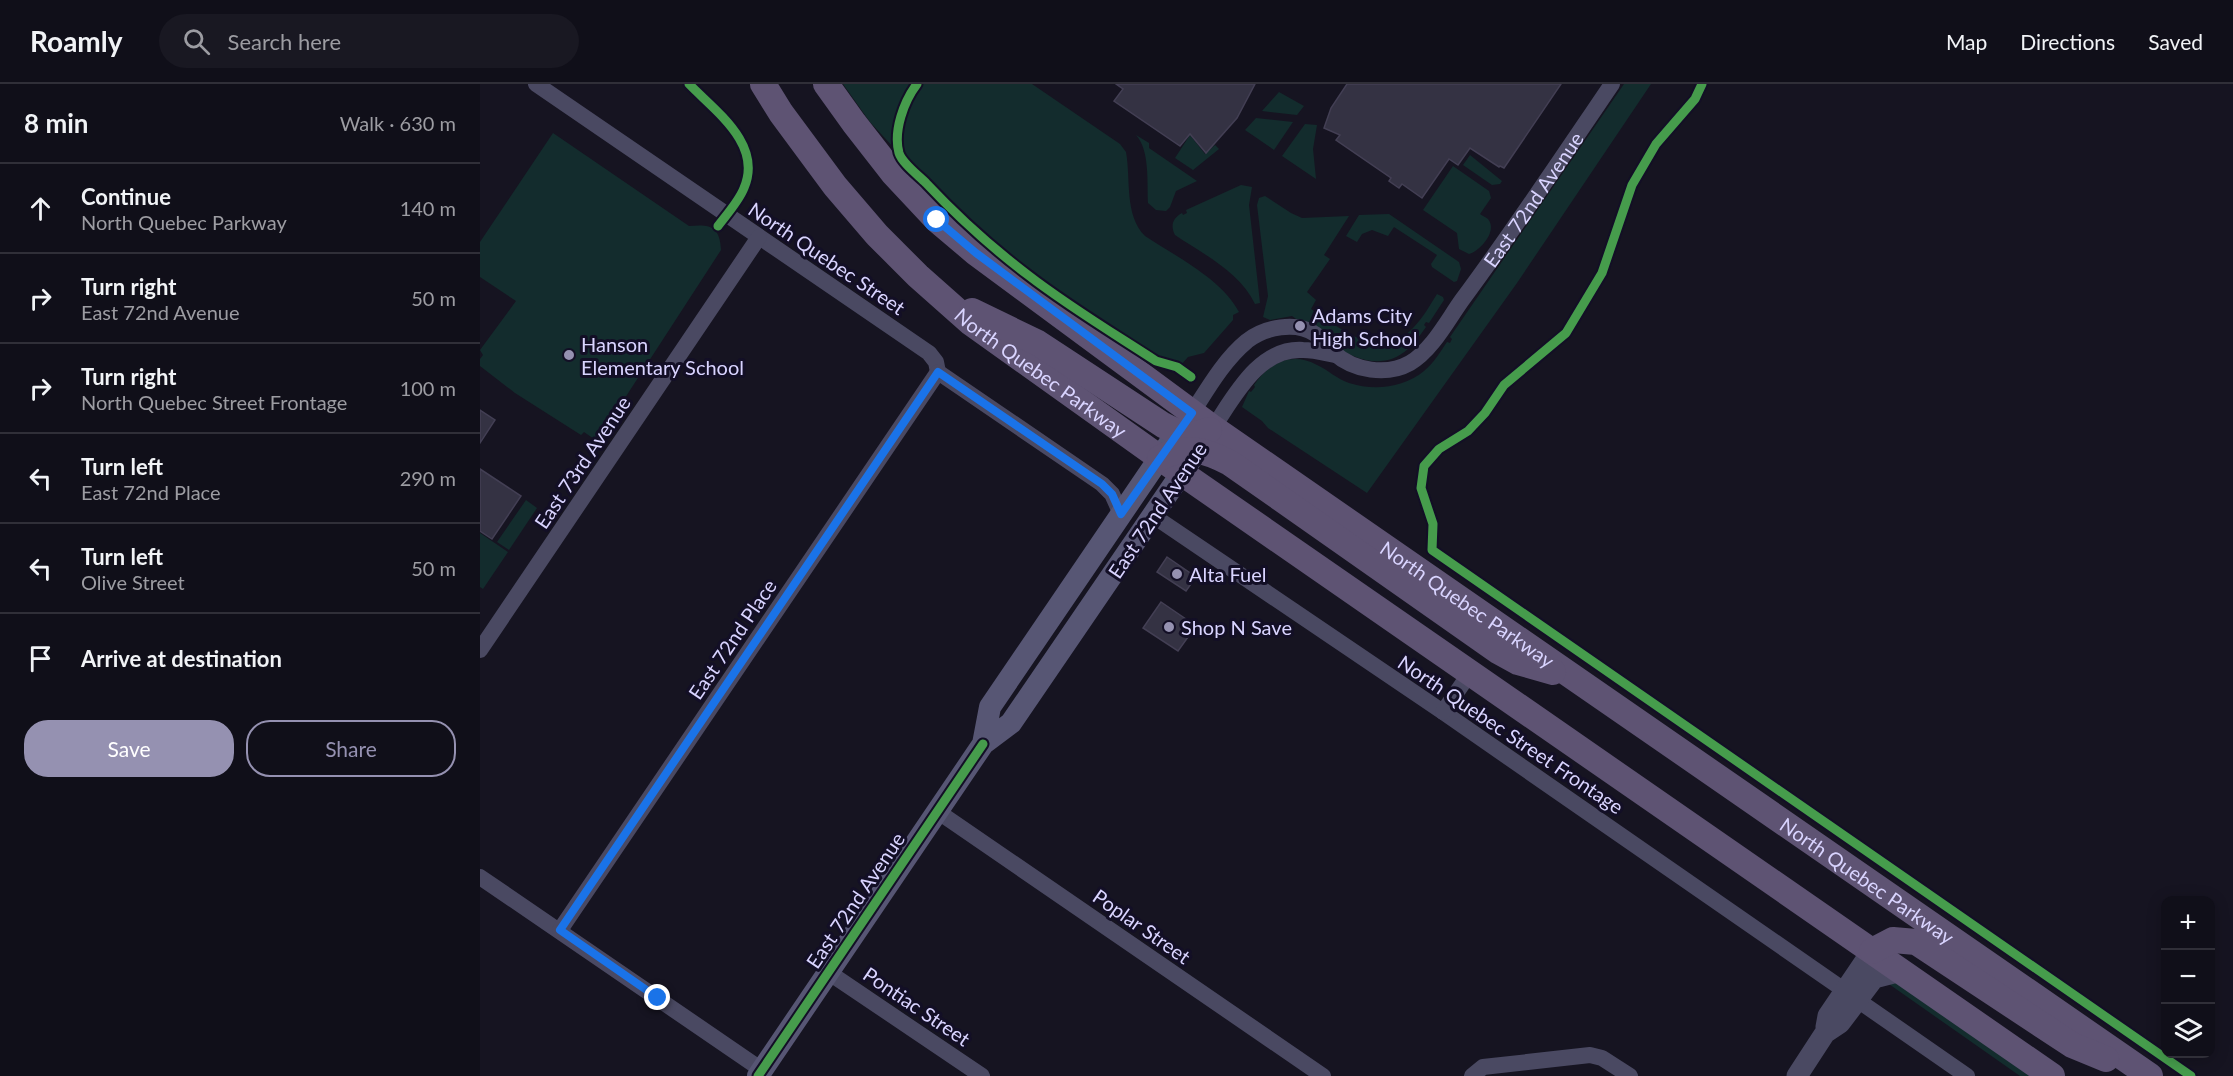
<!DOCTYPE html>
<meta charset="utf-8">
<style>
:root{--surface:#100f19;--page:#191822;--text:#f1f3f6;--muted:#9c9ca2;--line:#302f38;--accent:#9591b1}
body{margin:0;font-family:Lato,sans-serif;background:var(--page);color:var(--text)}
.controls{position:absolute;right:18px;bottom:18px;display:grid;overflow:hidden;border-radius:12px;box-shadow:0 3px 15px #0003}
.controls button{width:54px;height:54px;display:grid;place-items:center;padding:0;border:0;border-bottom:2px solid var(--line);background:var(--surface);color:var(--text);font:30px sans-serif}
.stop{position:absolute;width:18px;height:18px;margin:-14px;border:4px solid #1a73e8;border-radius:50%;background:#fff}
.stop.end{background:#1a73e8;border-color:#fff;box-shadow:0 2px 6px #0008}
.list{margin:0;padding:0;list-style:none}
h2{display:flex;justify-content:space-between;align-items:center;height:78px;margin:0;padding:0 24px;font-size:26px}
h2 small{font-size:20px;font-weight:400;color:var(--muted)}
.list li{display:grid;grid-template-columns:39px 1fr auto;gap:18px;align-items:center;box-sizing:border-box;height:90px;padding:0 24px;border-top:2px solid var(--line)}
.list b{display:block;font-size:22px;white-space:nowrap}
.list p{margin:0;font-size:20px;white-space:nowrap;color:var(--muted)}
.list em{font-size:20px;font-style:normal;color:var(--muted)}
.actions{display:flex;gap:12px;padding:18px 24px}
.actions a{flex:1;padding:14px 0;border:2px solid var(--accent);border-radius:24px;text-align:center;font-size:21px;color:var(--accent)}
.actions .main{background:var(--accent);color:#fff}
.icon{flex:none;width:33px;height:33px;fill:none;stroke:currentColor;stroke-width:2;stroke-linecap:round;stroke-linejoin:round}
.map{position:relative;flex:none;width:1753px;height:992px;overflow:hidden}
header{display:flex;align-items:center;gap:36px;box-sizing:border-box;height:84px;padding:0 30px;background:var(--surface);border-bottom:2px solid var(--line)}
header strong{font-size:28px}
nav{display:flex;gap:33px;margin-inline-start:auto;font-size:21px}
.search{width:420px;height:54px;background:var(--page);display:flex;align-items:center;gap:15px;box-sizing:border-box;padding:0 21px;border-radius:33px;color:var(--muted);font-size:22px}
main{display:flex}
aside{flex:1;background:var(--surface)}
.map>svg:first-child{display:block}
.green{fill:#132c2d}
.building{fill:#343243;stroke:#433f54;stroke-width:1.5}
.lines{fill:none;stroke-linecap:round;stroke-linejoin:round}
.minor{stroke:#4a4962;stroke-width:16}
.tertiary{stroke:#4a4962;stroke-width:21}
.secondary{stroke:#575674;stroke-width:22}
.primary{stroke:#5e5373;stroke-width:26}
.cycleway-casing{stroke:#130f26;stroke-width:13}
.cycleway{stroke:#469c4c;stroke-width:9}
.route{stroke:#1a73e8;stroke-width:8}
.poi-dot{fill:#9591b1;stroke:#130f26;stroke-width:2}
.labels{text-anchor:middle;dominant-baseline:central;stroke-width:6;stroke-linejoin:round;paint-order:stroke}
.street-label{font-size:20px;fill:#d9d4ff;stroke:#130f26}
.poi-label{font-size:20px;fill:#d9d4ff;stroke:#130f26;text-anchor:start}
</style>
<header>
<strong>Roamly</strong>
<div class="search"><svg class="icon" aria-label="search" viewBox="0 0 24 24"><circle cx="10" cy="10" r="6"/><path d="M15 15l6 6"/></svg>Search here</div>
<nav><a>Map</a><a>Directions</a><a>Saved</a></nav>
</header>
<main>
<aside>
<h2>8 min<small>Walk · 630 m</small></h2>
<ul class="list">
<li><svg class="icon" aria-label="ahead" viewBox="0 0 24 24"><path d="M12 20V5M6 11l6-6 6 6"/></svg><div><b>Continue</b><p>North Quebec Parkway</p></div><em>140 m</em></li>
<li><svg class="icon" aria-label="right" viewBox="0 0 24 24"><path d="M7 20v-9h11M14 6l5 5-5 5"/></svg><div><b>Turn right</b><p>East 72nd Avenue</p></div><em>50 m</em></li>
<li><svg class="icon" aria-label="right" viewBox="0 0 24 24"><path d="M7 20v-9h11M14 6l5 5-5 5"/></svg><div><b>Turn right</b><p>North Quebec Street Frontage</p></div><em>100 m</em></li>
<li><svg class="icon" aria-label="left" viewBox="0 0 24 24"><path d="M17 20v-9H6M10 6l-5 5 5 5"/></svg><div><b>Turn left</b><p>East 72nd Place</p></div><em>290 m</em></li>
<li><svg class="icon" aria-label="left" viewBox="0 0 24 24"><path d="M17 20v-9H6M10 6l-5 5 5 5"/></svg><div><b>Turn left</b><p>Olive Street</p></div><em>50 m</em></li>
<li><svg class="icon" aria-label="arrive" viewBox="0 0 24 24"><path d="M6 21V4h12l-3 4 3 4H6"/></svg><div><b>Arrive at destination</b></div></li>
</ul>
<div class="actions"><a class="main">Save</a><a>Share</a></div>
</aside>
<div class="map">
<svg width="1753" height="992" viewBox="0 0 1753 992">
<rect width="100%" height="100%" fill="#161421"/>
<path class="green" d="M363 0H433C419 18 413 43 415 65L390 38Z
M442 0H552L640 60 646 68C651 95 644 131 665 152 695 172 742 195 759 228L753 231V236L724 269 708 273 700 282 694 278 678 274C599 221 519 172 453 102 444 92 428 81 423 68 415 48 429 15 442 0Z
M1144 0H1171L1037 199 887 409 788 344 782 337 762 323 769 307 771 308 775 303 774 301C789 279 812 267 837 281 848 286 857 295 869 299 894 307 923 304 944 287 954 279 960 268 967 258L970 259 972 255 970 253Z
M799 8 824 22 817 31 782 27Z
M776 34 813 38 794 66 765 46Z
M825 40 837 41 833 65 836 95 802 72Z
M73 49 209 142C230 140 240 142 241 166L117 357 104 348 101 351 35 309 0 282V275L3 271 0 266 36 217 0 193V158Z
M656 51 669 59V64L717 97 696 107 690 123 686 127 676 126 668 119C667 99 670 66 656 51Z
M710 51 725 70 735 61 739 65 713 86 695 74Z
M990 71 1022 97 1020 100 1012 101 983 81Z
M973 82 1009 107 1011 114 1000 130C1002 132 1006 133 1008 135 1018 147 1000 167 989 170L979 165 977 149 943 126Z
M761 101 772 103 769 121 780 219 775 220C760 188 723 170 695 151 690 141 693 134 702 129L703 131 707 129 706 126Z
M785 112 811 129 822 134 869 132 844 171 850 175 827 208 836 216 831 225C861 244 900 280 933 244 943 234 950 221 957 210L963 213 964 216 949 239 946 238 944 241 946 243C940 251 935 259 928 265 890 299 844 254 812 232L790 236 783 233 788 212 777 121 779 114Z
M909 130 979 178 981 185 977 197 974 198 952 183 951 180 957 171 914 143 908 152 892 146 882 150 877 158 866 152 879 131Z
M46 416 57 424 29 466 17 458Z
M0 449 28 468 3 505 0 503Z
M1413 897 1555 992H1540L1406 898Z"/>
<path class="building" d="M636 0H775L757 34 726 69 710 50 700 62 634 17 643 5Z
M867 0H1081L1024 84 1020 82 1019 83 990 64 978 81 969 75 942 114 922 100 919 104 909 97 911 94 856 56 860 51 844 44 851 24Z
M0 326 15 336 0 359Z
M0 385 41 412 12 455 0 447Z
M687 473 716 493 706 507 677 488Z
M681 518 716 542 698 567 663 544Z"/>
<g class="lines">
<g class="minor">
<path d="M56 0 449 269 456 278 458 288"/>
<path d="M458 288 622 400 632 410 641 430"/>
<path id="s1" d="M712 329C728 304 744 276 767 257 785 243 816 237 835 250 843 255 847 263 854 269 874 287 907 292 930 279 952 266 967 237 982 216 1034 146 1083 72 1132 0"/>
<path d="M733 344C754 313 779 263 823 266 834 266 845 269 855 271"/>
<path d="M672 431 963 628 1364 906"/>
<path d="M0 566 279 153"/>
<path d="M963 628 990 589"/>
<path d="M457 727 843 992"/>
<path d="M0 793 282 986"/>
<path d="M80 846 458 288"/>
<path d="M348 888 502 992"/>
<path d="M1376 915 1487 992"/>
<path d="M992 992 1003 983 1110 971 1122 974 1150 992"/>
</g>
<path class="tertiary" d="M1346 943 1348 932 1392 867
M1317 992 1345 949 1360 939 1394 894 1421 887"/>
<path class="secondary" d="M503 660 510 623 689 360
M278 992 503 660 531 639 712 374"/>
<g class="primary">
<path id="s2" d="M283 0 301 29 355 102 397 151 438 192 491 239 680 374 1572 992"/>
<path id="s3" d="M346 0 374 39 413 89 457 136 496 169 733 344 1670 992"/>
<path d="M492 227 558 259 683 341C700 350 711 354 729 346"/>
<path d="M680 374C706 360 725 366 750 379L1018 567 1038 578 1073 588"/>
<path d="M1392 867 1413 856 1436 858 1592 961 1626 975"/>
</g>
<defs>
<path id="cycleway" d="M209 0C235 27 283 60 264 104 259 117 247 130 238 142
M437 0C424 17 413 47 419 69 422 79 438 91 446 99 477 132 511 163 548 191 588 222 633 249 676 277L697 283 711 293
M1222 0 1215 15 1176 60 1152 101 1122 189 1086 249 1024 301 1005 329 988 347 959 365 944 382 941 404 953 440 952 466 1711 992
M278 992 503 660"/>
</defs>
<use href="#cycleway" class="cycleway-casing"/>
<use href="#cycleway" class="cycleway"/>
</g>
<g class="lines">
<path class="route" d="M178 914 80 846 458 288 622 400 632 410 641 430 712 329 496 169 457 136"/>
</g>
<g class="poi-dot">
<circle cx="820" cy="242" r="6"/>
<circle cx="89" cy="271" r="6"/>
<circle cx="697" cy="490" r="6"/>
<circle cx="689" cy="543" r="6"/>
</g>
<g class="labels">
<g class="street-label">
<text stroke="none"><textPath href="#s1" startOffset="477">East 72nd Avenue</textPath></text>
<text transform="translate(347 174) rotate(34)">North Quebec Street</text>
<text stroke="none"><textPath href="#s2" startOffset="404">North Quebec Parkway</textPath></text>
<text transform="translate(102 378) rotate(-56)">East 73rd Avenue</text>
<text transform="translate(677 426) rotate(-56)">East 72nd Avenue</text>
<text stroke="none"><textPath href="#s3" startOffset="831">North Quebec Parkway</textPath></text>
<text transform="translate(252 555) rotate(-56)">East 72nd Place</text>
<text transform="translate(1031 650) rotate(34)">North Quebec Street Frontage</text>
<text stroke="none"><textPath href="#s3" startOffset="1317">North Quebec Parkway</textPath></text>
<text transform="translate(375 816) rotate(-56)">East 72nd Avenue</text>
<text transform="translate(662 842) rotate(35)">Poplar Street</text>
<text transform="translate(437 922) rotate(34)">Pontiac Street</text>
</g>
<g class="poi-label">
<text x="832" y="231">Adams City<tspan x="832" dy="23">High School</tspan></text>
<text x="101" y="260">Hanson<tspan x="101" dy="23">Elementary School</tspan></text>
<text x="709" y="490">Alta Fuel</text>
<text x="701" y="543">Shop N Save</text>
</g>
</g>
</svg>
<div class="controls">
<button>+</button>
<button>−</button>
<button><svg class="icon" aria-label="layers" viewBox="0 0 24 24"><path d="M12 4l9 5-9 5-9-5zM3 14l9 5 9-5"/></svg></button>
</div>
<div class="stop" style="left:457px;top:136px"></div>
<div class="stop end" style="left:178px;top:914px"></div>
</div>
</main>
